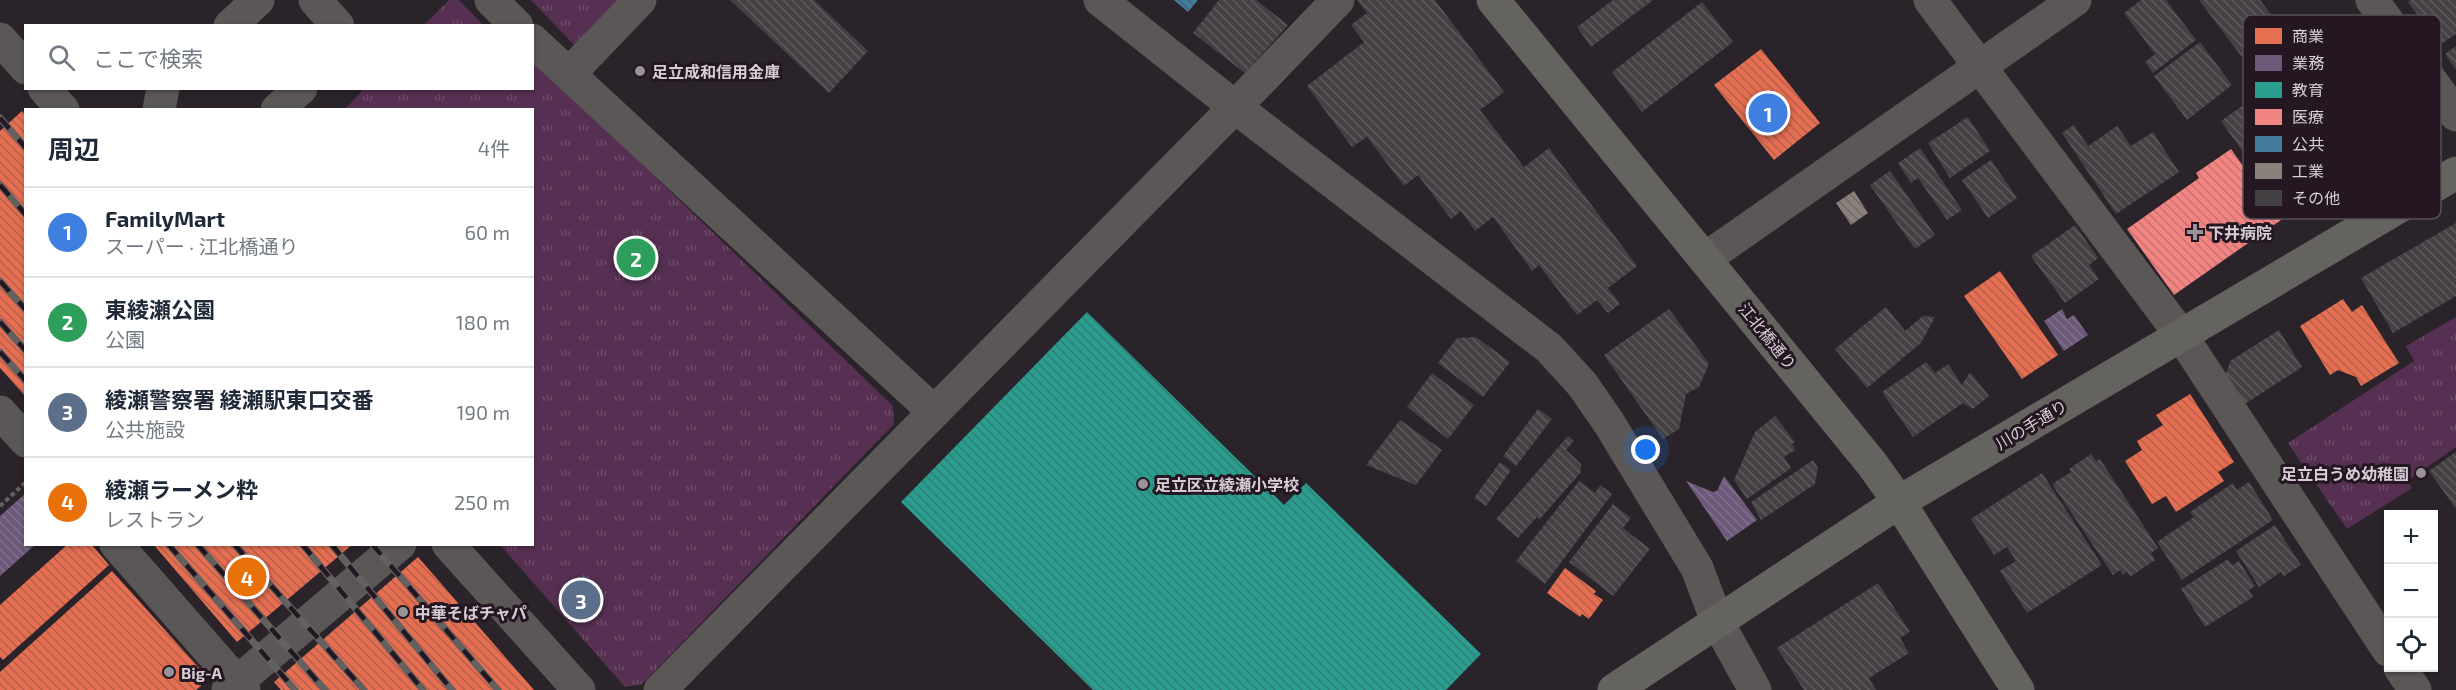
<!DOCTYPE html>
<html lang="ja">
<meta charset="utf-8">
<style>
:root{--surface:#fff;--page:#f2f2f3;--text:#1f2937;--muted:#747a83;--line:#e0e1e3;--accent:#7c3aed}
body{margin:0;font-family:"Exo 2","Noto Sans JP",sans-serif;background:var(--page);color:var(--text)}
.controls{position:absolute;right:18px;bottom:18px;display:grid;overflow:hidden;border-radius:0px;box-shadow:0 2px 4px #0004}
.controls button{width:54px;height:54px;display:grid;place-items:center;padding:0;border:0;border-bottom:2px solid var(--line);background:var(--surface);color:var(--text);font:30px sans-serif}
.you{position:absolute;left:1646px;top:450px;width:21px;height:21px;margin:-15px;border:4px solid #fff;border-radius:50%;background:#1a73e8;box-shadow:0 0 0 9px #1a73e833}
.badge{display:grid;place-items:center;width:39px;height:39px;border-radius:50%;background:var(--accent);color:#fff;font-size:20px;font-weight:700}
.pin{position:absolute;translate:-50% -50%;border:3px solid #fff;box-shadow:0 2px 6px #0006}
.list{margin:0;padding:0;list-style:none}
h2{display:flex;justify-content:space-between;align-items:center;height:78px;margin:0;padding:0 24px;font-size:26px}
h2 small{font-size:20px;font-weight:400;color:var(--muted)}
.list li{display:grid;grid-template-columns:39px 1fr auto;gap:18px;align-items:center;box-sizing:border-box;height:90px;padding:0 24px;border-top:2px solid var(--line)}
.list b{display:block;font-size:22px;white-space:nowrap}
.list p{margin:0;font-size:20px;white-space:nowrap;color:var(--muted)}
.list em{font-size:20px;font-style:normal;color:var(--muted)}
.icon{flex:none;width:33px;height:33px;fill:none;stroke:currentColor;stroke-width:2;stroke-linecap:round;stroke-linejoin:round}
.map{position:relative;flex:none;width:2456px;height:690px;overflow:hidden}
.search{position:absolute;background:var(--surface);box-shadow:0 2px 4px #0004;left:24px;top:24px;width:510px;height:66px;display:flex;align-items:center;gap:15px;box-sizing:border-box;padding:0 21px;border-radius:0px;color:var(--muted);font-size:22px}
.panel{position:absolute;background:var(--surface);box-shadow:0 2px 4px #0004;left:24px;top:108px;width:510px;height:438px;border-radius:0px}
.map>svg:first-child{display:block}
.park{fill:url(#park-tufts)}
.shops{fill:url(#shops-back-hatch)}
.offices{fill:url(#offices-back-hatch)}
.schools{fill:url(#schools-back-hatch)}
.health{fill:url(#health-back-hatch)}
.public{fill:url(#public-back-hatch)}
.industry{fill:url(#industry-back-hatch)}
.building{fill:url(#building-back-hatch)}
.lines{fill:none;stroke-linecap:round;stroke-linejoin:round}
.path{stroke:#636060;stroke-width:4;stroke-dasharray:4.5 3;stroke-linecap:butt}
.minor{stroke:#5a5756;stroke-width:33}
.major{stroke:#646360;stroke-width:33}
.rail-casing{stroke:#636060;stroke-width:7}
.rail{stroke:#241722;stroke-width:4.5;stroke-dasharray:14;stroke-linecap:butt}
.poi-dot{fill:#9a929a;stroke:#241722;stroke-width:2}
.labels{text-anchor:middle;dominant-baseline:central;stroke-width:6;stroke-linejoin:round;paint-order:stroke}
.poi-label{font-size:16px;font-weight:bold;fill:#d7ced6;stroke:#241722;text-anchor:start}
.street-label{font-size:16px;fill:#d7ced6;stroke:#241722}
.key{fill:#241722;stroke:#5a4e58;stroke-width:1.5}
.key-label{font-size:16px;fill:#d7ced6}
</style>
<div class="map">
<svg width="2456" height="690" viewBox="0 0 2456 690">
<defs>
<pattern id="park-tufts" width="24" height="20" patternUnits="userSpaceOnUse" patternTransform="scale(1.5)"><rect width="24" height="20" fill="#563052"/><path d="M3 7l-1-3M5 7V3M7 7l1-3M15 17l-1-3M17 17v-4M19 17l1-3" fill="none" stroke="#6e4d6a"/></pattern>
<pattern id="shops-back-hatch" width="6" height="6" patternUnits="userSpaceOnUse" patternTransform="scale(1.5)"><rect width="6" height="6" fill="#e76f51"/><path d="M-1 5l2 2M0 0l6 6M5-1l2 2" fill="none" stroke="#b5604c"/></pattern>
<pattern id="offices-back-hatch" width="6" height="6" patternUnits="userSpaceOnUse" patternTransform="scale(1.5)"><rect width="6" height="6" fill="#6d597a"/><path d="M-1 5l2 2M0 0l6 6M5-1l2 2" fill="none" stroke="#81708c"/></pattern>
<pattern id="schools-back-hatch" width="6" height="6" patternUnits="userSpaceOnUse" patternTransform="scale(1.5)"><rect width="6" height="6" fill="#2a9d8f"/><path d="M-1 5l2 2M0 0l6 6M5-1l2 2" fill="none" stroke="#318077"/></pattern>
<pattern id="health-back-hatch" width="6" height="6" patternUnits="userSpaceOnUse" patternTransform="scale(1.5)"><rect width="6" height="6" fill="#f28482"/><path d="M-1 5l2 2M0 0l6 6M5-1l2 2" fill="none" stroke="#c67272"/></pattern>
<pattern id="public-back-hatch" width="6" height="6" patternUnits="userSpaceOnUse" patternTransform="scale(1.5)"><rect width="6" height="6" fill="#457b9d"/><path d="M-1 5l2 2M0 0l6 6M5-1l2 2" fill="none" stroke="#436378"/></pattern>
<pattern id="industry-back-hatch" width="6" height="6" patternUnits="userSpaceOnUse" patternTransform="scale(1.5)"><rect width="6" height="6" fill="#8a817c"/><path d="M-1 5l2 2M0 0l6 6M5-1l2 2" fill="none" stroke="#706a67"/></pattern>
<pattern id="building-back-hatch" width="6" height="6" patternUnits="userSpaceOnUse" patternTransform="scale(1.5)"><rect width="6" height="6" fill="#454044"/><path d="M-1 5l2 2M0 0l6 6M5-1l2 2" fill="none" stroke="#5f5a5e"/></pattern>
</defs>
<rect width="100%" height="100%" fill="#2a242a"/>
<path class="park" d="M449 0H459L483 25H424Z
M531 0H633L582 53Z
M533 59 893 406 894 424 642 684 625 687 500 545 532 544V110H344L364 89 532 88Z
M2456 317V447L2407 481 2412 488 2347 529 2288 443 2414 361 2406 346Z"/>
<path class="shops" d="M1761 49 1820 123 1774 160 1714 85Z
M22 111 26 115V397L0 368V131Z
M2000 271 2058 355 2022 379 1964 296Z
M2343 299 2352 312 2362 305 2399 363 2361 386 2356 377 2338 370 2330 375 2300 326Z
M2190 394 2234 462 2218 472 2224 481 2176 512 2166 496 2152 504 2125 461 2142 450 2137 441 2163 425 2156 415Z
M68 544H91L109 565 3 660 0 657V605Z
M153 544H353L237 642Z
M418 557 534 690H281L274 682Z
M1565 568 1596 591 1594 594 1603 600 1589 619 1582 614 1580 617 1547 593Z
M112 571 201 670V686L196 690H0V672Z"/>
<path class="offices" d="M2062 309 2067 319 2074 315 2088 335 2064 351 2044 321Z
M1724 476 1757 520 1727 541 1686 481 1713 492 1717 491Z
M26 493V544H36L0 576V516Z"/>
<path class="schools" d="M1087 312 1284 505 1306 483 1481 654 1446 690H1093L901 502Z"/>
<path class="health" d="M2231 149 2281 220 2174 295 2127 229 2199 178 2196 173Z"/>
<path class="public" d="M1174 0H1198L1188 12Z
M584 576 605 597 582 619 564 616 561 598Z"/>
<path class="industry" d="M1854 191 1868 213 1851 225 1836 203Z"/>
<path class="building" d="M730 0H814L868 51 829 93Z
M1219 0H1256L1288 25 1245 73 1193 33Z
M1357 0H1435L1504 92 1480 110 1524 167 1549 148 1637 266 1608 288 1620 304 1608 313 1597 300 1577 315 1539 265 1532 271 1493 217 1475 231 1461 211 1451 219 1418 175 1404 186 1367 137 1352 147 1307 86 1364 42 1351 25 1367 13Z
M1613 0H1653L1591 47 1577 27Z
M2141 0H2166L2196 40 2153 73 2145 62 2155 54 2124 13Z
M2199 0H2260L2284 32 2245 61Z
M2410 0H2456V34L2440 45 2408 2Z
M1702 2 1733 42 1642 112 1612 72Z
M2200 42 2232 85 2187 120 2154 76Z
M2456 46V68L2455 69 2445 54Z
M2266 89 2324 171 2279 203 2221 121Z
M1968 117 1990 151 1950 178 1928 143Z
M2074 125 2088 146 2117 126 2131 146 2153 132 2179 172 2116 214 2062 133Z
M1920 148 1962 210 1947 220 1918 178 1911 183 1898 163Z
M1991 160 2017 198 1988 218 1962 180Z
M1890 171 1935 235 1915 249 1870 185Z
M2456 223V296L2393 333 2361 278Z
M2075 225 2098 258 2089 265 2099 279 2065 303 2031 256Z
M1886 307 1905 331 1923 316 1935 317 1921 343 1867 388 1835 349Z
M1669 309 1709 364 1699 387 1686 394 1679 429 1663 439 1604 355Z
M2279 330 2302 367 2245 404 2226 374 2230 361Z
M1476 337 1510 362 1483 397 1438 363 1457 338Z
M1926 362 1935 373 1948 364 1962 385 1970 372 1989 396 1973 409 1963 403 1913 437 1882 392Z
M1432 373 1474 405 1448 439 1407 407Z
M1538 409 1552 419 1516 466 1503 456Z
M1775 416 1795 442 1792 444 1795 450 1784 457 1791 468 1747 499 1734 480 1755 432Z
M1400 420 1442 450 1416 485 1366 465Z
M1568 436 1574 441 1566 450 1581 464V472L1539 520 1537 517 1518 538 1496 519Z
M2456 452V509L2429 471Z
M2091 454 2096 461 2100 459 2158 548 2151 553 2155 560 2130 577 2127 572 2123 575 2120 570 2113 575 2052 484 2071 472 2069 469Z
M1813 460 1818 468 1815 484 1761 520 1751 502Z
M1500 462 1511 470 1486 506 1474 498Z
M2042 473 2102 565 2027 613 2000 571 2016 561 2007 547 1994 555 1971 519Z
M1579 481 1595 493 1600 485 1612 494 1545 584 1516 561Z
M2249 482 2273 520 2182 580 2157 542 2194 517 2190 512 2233 483 2237 490Z
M1613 504 1631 518 1623 528 1650 549 1613 596 1569 562Z
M2275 525 2301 565 2284 576 2281 572 2259 587 2236 551Z
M2228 559 2232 565 2239 561 2255 586 2249 590 2253 597 2205 627 2181 589Z
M1878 583 1910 632 1900 638 1909 653 1869 678 1876 690H1804L1777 648Z"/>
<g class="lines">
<path class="path" d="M0 506 26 482"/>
<path class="minor" d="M315 0 338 26
M491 0 517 26
M1100 0 1235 107 1549 348 1582 384 1609 423 1697 568 1717 621 1755 690
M1930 0 2181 335 2388 650
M2372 0 2456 115
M230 26 258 0
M0 39 26 68
M532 40 933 411
M570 73 640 0
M44 88 63 110
M159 110 163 88
M277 110 301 88
M1706 258 2075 0
M0 412 26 441
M116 544 244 690
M448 544 579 690
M2400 668 2415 690
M228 690 400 544
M660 690 1235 107 1338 0"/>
<path class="major" d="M1493 0 1872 464 1899 502 2018 690
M1614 690 1899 502 2456 173"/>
<defs>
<path id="rail" d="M0 118 26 148
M0 185 26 215
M0 281 26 310
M0 322 26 351
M0 352 26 381
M168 544 295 690
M197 544 325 690
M234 544 364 690
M302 544 423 690
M331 544 452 690
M372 544 498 690"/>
</defs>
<use href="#rail" class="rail-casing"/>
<use href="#rail" class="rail"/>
</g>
<g class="poi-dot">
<circle cx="640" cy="71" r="6"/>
<path d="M2192 223h6v6h6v6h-6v6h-6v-6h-6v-6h6z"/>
<circle cx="2421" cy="473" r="6"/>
<circle cx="1143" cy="484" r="6"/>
<circle cx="403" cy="612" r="6"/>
<circle cx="169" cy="672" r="6"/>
</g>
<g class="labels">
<g class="poi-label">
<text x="652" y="71">足立成和信用金庫</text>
<text x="2208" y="232">下井病院</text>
<text x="2409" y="473" text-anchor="end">足立白うめ幼稚園</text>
<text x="1155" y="484">足立区立綾瀬小学校</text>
<text x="415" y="612">中華そばチャパ</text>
<text x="181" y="672">Big-A</text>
</g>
<g class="street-label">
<text transform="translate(1768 336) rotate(51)">江北橋通り</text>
<text transform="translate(2031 424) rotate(-31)">川の手通り</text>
</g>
</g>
<rect x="2243" y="15" width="198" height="204" rx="9" class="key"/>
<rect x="2255" y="28" width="27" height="16" fill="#e76f51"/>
<rect x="2255" y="55" width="27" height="16" fill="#6d597a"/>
<rect x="2255" y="82" width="27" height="16" fill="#2a9d8f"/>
<rect x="2255" y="109" width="27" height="16" fill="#f28482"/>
<rect x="2255" y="136" width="27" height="16" fill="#457b9d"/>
<rect x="2255" y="163" width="27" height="16" fill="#8a817c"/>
<rect x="2255" y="190" width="27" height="16" fill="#454044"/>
<g class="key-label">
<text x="2292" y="42">商業</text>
<text x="2292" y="69">業務</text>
<text x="2292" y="96">教育</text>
<text x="2292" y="123">医療</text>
<text x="2292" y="150">公共</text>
<text x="2292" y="177">工業</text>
<text x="2292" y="204">その他</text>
</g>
</svg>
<div class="controls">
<button>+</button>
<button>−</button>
<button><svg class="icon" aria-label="locate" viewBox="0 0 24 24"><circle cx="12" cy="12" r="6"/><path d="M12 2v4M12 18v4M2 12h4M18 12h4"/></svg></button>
</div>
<div class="you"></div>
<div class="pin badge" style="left:1768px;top:113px;background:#3f7fe0">1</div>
<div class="pin badge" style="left:636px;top:258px;background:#2e9e5b">2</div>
<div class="pin badge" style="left:581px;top:600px;background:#5c6f8a">3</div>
<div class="pin badge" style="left:247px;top:577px;background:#e8710a">4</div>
<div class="search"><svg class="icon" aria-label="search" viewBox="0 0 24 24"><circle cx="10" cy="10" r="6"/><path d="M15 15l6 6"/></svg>ここで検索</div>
<section class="panel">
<h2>周辺<small>4件</small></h2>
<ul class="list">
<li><span class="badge" style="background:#3f7fe0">1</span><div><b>FamilyMart</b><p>スーパー · 江北橋通り</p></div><em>60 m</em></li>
<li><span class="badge" style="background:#2e9e5b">2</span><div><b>東綾瀬公園</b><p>公園</p></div><em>180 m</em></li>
<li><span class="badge" style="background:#5c6f8a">3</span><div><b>綾瀬警察署 綾瀬駅東口交番</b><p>公共施設</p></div><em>190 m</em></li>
<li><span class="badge" style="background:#e8710a">4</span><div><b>綾瀬ラーメン粋</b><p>レストラン</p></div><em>250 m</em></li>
</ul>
</section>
</div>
